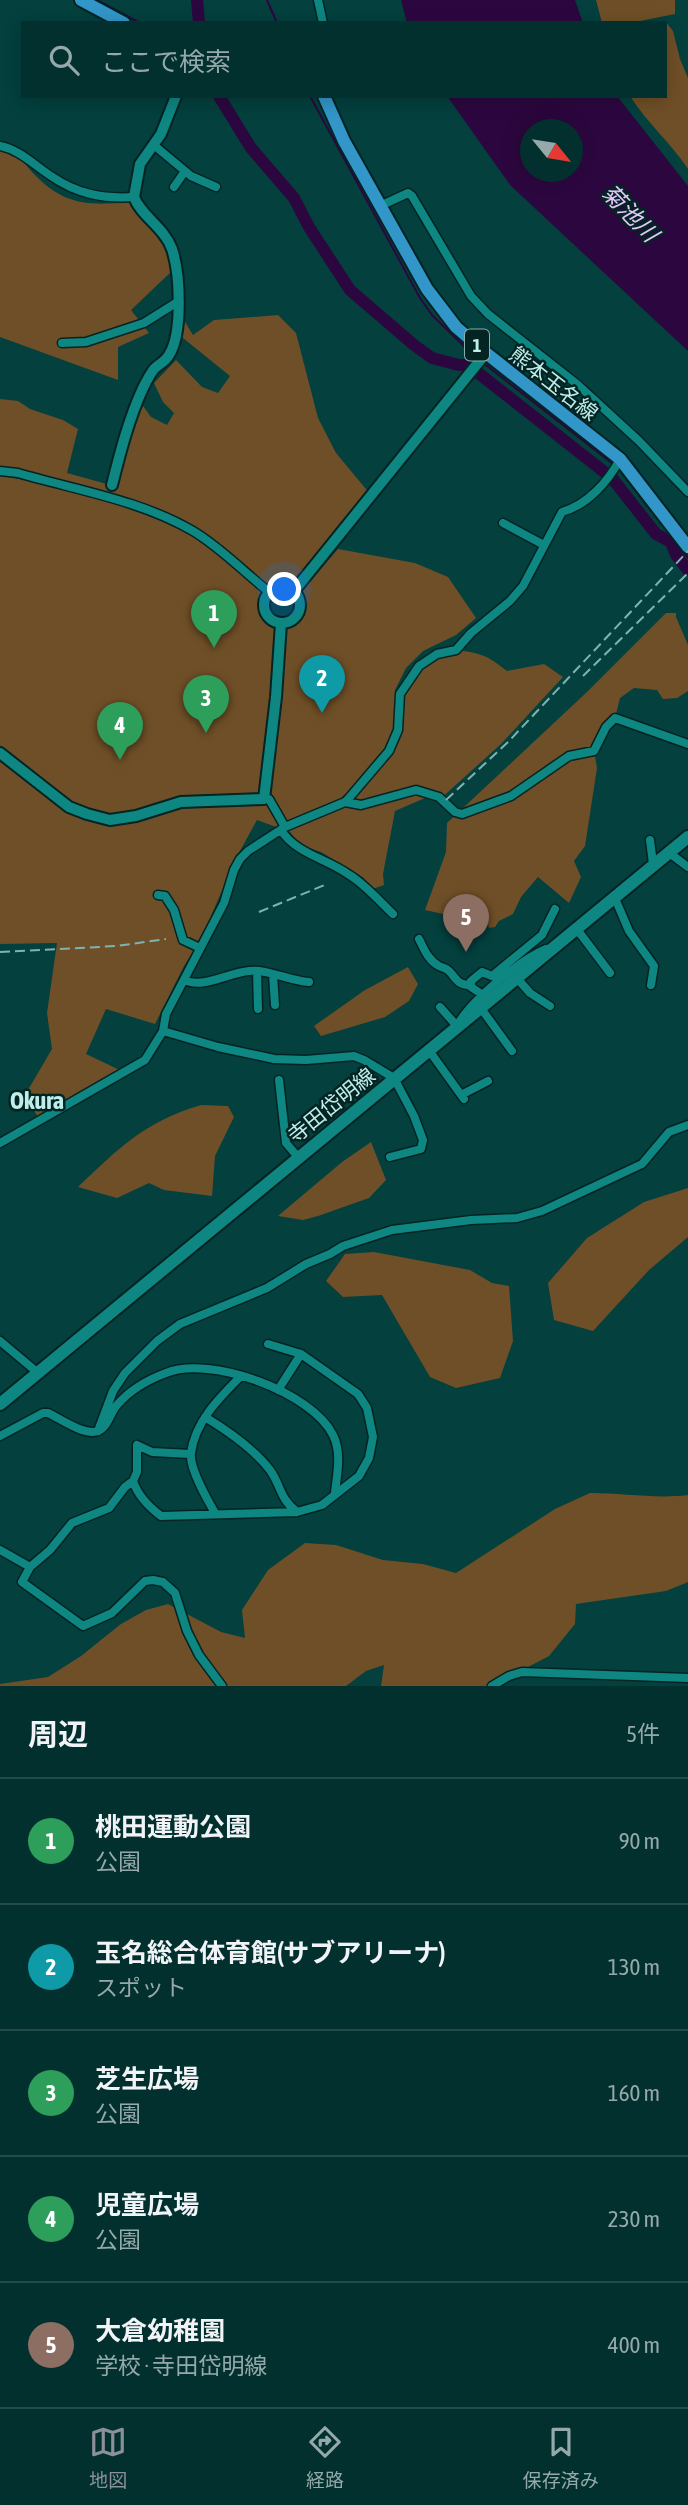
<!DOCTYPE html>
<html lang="ja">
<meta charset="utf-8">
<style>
:root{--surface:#02302e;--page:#0c3836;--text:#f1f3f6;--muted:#96a9aa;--line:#234b4a;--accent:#8c9099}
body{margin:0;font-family:"Asap Condensed","Noto Sans JP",sans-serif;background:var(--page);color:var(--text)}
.compass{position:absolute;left:520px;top:119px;width:63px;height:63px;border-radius:50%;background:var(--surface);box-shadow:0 4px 18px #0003;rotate:120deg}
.you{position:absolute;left:285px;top:590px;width:24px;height:24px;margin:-18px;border:5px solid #fff;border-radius:50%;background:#1a73e8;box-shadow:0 0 0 10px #1a73e833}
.badge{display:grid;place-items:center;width:46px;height:46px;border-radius:50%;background:var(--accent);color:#fff;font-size:23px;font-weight:700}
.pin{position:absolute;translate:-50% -58px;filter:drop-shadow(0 2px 4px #0008)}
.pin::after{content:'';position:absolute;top:37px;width:24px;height:21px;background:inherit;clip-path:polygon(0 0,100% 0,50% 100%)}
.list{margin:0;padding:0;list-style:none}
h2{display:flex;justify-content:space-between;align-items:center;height:91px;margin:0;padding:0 28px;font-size:30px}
h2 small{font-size:23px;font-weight:400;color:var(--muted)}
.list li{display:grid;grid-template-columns:46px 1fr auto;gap:21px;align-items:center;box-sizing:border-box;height:126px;padding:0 28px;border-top:2px solid var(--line)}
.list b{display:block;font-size:26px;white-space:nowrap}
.list p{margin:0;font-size:23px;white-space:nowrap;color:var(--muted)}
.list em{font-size:23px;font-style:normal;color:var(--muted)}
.icon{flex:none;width:38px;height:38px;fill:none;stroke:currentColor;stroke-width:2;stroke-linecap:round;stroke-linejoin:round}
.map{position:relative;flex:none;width:688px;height:1686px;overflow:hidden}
.search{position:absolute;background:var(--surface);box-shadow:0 4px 18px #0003;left:21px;right:21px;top:21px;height:77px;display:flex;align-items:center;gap:18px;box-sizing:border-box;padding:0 24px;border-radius:0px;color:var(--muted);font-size:26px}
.sheet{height:721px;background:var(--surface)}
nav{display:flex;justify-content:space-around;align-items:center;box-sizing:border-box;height:98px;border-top:2px solid var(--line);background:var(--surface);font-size:19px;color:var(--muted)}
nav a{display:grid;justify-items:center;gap:4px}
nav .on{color:var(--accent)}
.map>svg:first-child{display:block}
.green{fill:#6f4f27}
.water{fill:#2c073f;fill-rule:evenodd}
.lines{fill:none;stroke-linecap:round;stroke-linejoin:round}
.stream{stroke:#2c073f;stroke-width:2}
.river{stroke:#2c073f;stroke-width:12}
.minor-casing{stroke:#032423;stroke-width:11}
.tertiary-casing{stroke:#032423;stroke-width:14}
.secondary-casing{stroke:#032423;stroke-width:16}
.primary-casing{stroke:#032423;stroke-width:16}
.minor{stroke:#0e8682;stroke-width:8}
.tertiary{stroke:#0e8682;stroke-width:10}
.secondary{stroke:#0e8682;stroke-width:12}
.primary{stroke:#3296c8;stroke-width:12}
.rail{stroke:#80b3b0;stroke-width:2;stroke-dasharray:10 5;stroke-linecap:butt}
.labels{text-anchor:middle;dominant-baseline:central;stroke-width:5;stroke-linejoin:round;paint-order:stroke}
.shield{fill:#032423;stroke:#87b1ae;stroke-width:2}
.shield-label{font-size:19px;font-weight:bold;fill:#bfede9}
.street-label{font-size:21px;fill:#bfede9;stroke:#032423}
.water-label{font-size:23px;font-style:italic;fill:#e6c7fc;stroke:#032423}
.quarter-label{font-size:24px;font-weight:bold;fill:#bfede9;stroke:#032423}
</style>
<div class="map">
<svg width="688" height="1686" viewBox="0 0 688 1686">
<rect width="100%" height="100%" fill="#03403e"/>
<path class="green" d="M596 0H675V14L630 23H602Z
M666 22 673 31 680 59 688 78V169C671 143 647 123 630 96H665V23H652Z
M0 146C17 150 22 161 33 173 63 205 88 206 129 202L168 251 172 271 131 310 149 333 118 347V380L0 337Z
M278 315 296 333 318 418 336 453 371 495 296 588 281 584 264 591 259 604 262 619C285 639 316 618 301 592L338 549 415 563 448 577 476 618 456 635 423 651 406 668 395 690 396 712C404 670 440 638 484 656 492 659 500 666 507 671L544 664 563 677 501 744 437 802 425 798 395 811 383 874 384 885 370 890 364 878 321 852 300 845 290 832 257 820 235 860 202 937 184 966 155 1024 106 1009 86 1054 128 1074 42 1124 25 1095 52 1049 47 1013 57 943 0 944V476L63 486 0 471V399L18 401 30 409 63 420 78 429 67 473 114 486 136 419 143 406 151 417 167 425 174 413 163 402 154 383 176 360 202 387 218 393 230 376 178 334 182 317 193 335 214 320Z
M666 613H676V617L688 645V691L677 698 663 699 657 690 634 688 620 698 615 718 594 751 597 768 585 846 574 861 581 877 569 903 538 877 521 897 513 914 499 921 495 927 489 928 488 924 425 910 446 852 447 823 587 692Z
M408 967 418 984 409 1001 385 1017 321 1036 314 1026 365 990Z
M201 1105 228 1106 234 1117 215 1156 212 1196 164 1190 149 1183 117 1198 78 1187C119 1148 144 1122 201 1105Z
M371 1142 386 1180 369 1198 318 1216 303 1220 278 1216 342 1162Z
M688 1188V1237L649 1270 593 1331 554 1320 548 1283 587 1238 644 1202Z
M374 1252 470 1270 492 1283 509 1286 513 1341 500 1378 456 1388 430 1377 382 1295 343 1297 326 1281 345 1254Z
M590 1493C622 1493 657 1499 688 1495V1582L666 1591 576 1604 575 1624 549 1656 492 1686H381L384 1665 366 1671 346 1686H0V1684L48 1677 81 1656 121 1624 146 1610 168 1604 221 1632 245 1638 242 1610 268 1570 305 1543 336 1545 383 1560 423 1564 456 1573 555 1509Z"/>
<path class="water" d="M401 0H575L583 23H407Z
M447 96H617L688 186V351L510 185ZM530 130H572V172H530Z"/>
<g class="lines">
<path class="stream" d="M97 0 140 23
M267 0 277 23
M310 96 420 298 432 315 475 357
M482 362 613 464
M618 468 688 558"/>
<path class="river" d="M197 0 199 23
M219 96 251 148 294 198 309 227 350 290 414 345 432 358 459 365H468L612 478 656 534 671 542 676 555 688 570"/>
<defs>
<path id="minor" d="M318 0 323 23
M0 146C20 150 34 165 51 176 77 194 103 199 134 197
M155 146 191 176 216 187
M174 187 185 171
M380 206 408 193 412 196 471 296 488 314 578 385 639 441 688 492
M62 343 86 342 144 323 179 301
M0 471 18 473C76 490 140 500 193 531 220 547 244 572 269 592
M503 523 544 545
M264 799H269L285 827
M345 802 361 805 416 790 439 797 455 812 462 814 511 796 569 756 594 751 606 727 615 718 688 744
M281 830C295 853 327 859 348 874 365 884 379 901 393 914
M650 840 653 864
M668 852 688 867
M158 895 165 896 174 910 183 940 200 948
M614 896 629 931 654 966 651 985
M576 928 610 973
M419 939C424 949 428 960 439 966 443 968 446 968 449 971 457 979 457 985 471 985
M257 971 258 1009
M273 975 275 1005
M492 976 542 935 555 909
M516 977 530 993 550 1006
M184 980C203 989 228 973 249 971 269 969 289 981 309 982
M483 995 471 987V981L482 972 492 976
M440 1007 457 1026C470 1001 520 960 546 949
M480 1007 512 1051
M163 1031 218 1047 274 1059 306 1060 354 1056 364 1060 394 1078 414 1116 423 1140 421 1149 390 1157
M428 1049 464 1099
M279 1080 286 1143 298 1157
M461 1095 488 1081
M0 1143 145 1060 163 1031 166 1014 224 903 234 870 240 859 248 851 285 827 345 802 349 798 389 751 398 730 400 694 419 666 437 654 456 650 471 633 510 601 523 586 562 512C587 505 608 482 620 459
M0 1341 37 1372
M278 1390 301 1354
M205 1417C228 1431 254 1449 270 1470 281 1485 279 1498 297 1512
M98 1431 113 1391 125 1373 157 1341 180 1324 267 1288 306 1264 330 1254 343 1246 392 1230 471 1220 517 1218 542 1211 642 1164 669 1132 688 1125
M0 1436 43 1413H48C61 1419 84 1436 98 1431 108 1427 110 1413 117 1405 130 1390 147 1380 166 1373 210 1355 312 1392 333 1435 342 1453 337 1474 335 1493
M190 1454 152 1452 137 1445V1472L133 1481 125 1487 109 1508 72 1523 50 1550 30 1567 22 1582 83 1626 112 1613 145 1581 153 1580 163 1582 175 1593 187 1631 199 1655 222 1686
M133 1481C138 1496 149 1507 161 1516L297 1512 322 1505 359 1476 369 1458 373 1437 367 1408 358 1394 301 1354 268 1344
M215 1513C207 1499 189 1468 191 1453 195 1422 219 1398 240 1377
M0 1550 30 1567
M492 1686 509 1676 522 1672 688 1678"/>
<path id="tertiary" d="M112 485C120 453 129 418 143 388 146 382 150 374 154 369 159 364 165 362 169 355 183 333 180 273 172 249 164 227 141 216 134 197L140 164 161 134 176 96
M264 605a18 18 0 1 1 36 0a18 18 0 1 1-36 0Z
M294 591 486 353
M0 753 69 807 87 814 110 820 136 816 181 802 264 799 276 697 281 623"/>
<path id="secondary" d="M0 1404 688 837"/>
<path id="primary" d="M81 0 124 23
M324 96 344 141 427 289 456 327 486 353 620 459 688 547"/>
</defs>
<use href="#minor" class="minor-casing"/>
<use href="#tertiary" class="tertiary-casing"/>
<use href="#secondary" class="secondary-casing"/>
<use href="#primary" class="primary-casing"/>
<use href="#minor" class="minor"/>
<use href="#tertiary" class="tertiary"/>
<use href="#secondary" class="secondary"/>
<use href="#primary" class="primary"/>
<path class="rail" d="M583 676 688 573
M446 800 509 741 688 551
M259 912 327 884
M0 952 117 946 166 939"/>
</g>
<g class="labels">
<rect class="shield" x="465" y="329.5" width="24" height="31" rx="5"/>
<g class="shield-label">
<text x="477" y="345">1</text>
</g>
<g class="street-label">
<text transform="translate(554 383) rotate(38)">熊本玉名線</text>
<text transform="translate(331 1105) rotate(-39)">寺田岱明線</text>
</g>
<g class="water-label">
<text transform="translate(630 213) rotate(46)">菊池川</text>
</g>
<g class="quarter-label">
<text x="37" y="1100">Okura</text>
</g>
</g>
</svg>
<svg class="compass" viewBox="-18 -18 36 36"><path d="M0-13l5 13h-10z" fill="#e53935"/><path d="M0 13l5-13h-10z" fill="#96a9aa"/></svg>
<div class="you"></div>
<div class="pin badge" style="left:214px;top:648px;background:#2e9e5b">1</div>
<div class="pin badge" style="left:322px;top:713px;background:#0f9aa8">2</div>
<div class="pin badge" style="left:206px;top:733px;background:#2e9e5b">3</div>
<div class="pin badge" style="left:120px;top:760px;background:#2e9e5b">4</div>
<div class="pin badge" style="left:466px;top:952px;background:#8d6e63">5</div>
<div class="search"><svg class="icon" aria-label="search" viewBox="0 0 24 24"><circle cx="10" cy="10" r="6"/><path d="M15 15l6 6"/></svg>ここで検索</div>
</div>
<section class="sheet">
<h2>周辺<small>5件</small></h2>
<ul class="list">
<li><span class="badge" style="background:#2e9e5b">1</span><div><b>桃田運動公園</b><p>公園</p></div><em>90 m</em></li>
<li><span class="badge" style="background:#0f9aa8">2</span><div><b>玉名総合体育館(サブアリーナ)</b><p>スポット</p></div><em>130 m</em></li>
<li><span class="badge" style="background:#2e9e5b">3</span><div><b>芝生広場</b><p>公園</p></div><em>160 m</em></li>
<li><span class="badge" style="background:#2e9e5b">4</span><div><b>児童広場</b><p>公園</p></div><em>230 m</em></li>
<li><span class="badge" style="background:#8d6e63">5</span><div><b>大倉幼稚園</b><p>学校 · 寺田岱明線</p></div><em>400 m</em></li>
</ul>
</section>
<nav>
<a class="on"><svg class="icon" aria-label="map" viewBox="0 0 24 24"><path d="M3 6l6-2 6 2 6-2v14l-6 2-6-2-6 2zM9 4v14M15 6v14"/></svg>地図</a>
<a><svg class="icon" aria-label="directions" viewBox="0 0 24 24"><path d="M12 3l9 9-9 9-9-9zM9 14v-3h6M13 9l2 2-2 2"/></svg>経路</a>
<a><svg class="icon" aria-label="saved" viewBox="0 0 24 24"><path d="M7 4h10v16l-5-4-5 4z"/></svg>保存済み</a>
</nav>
